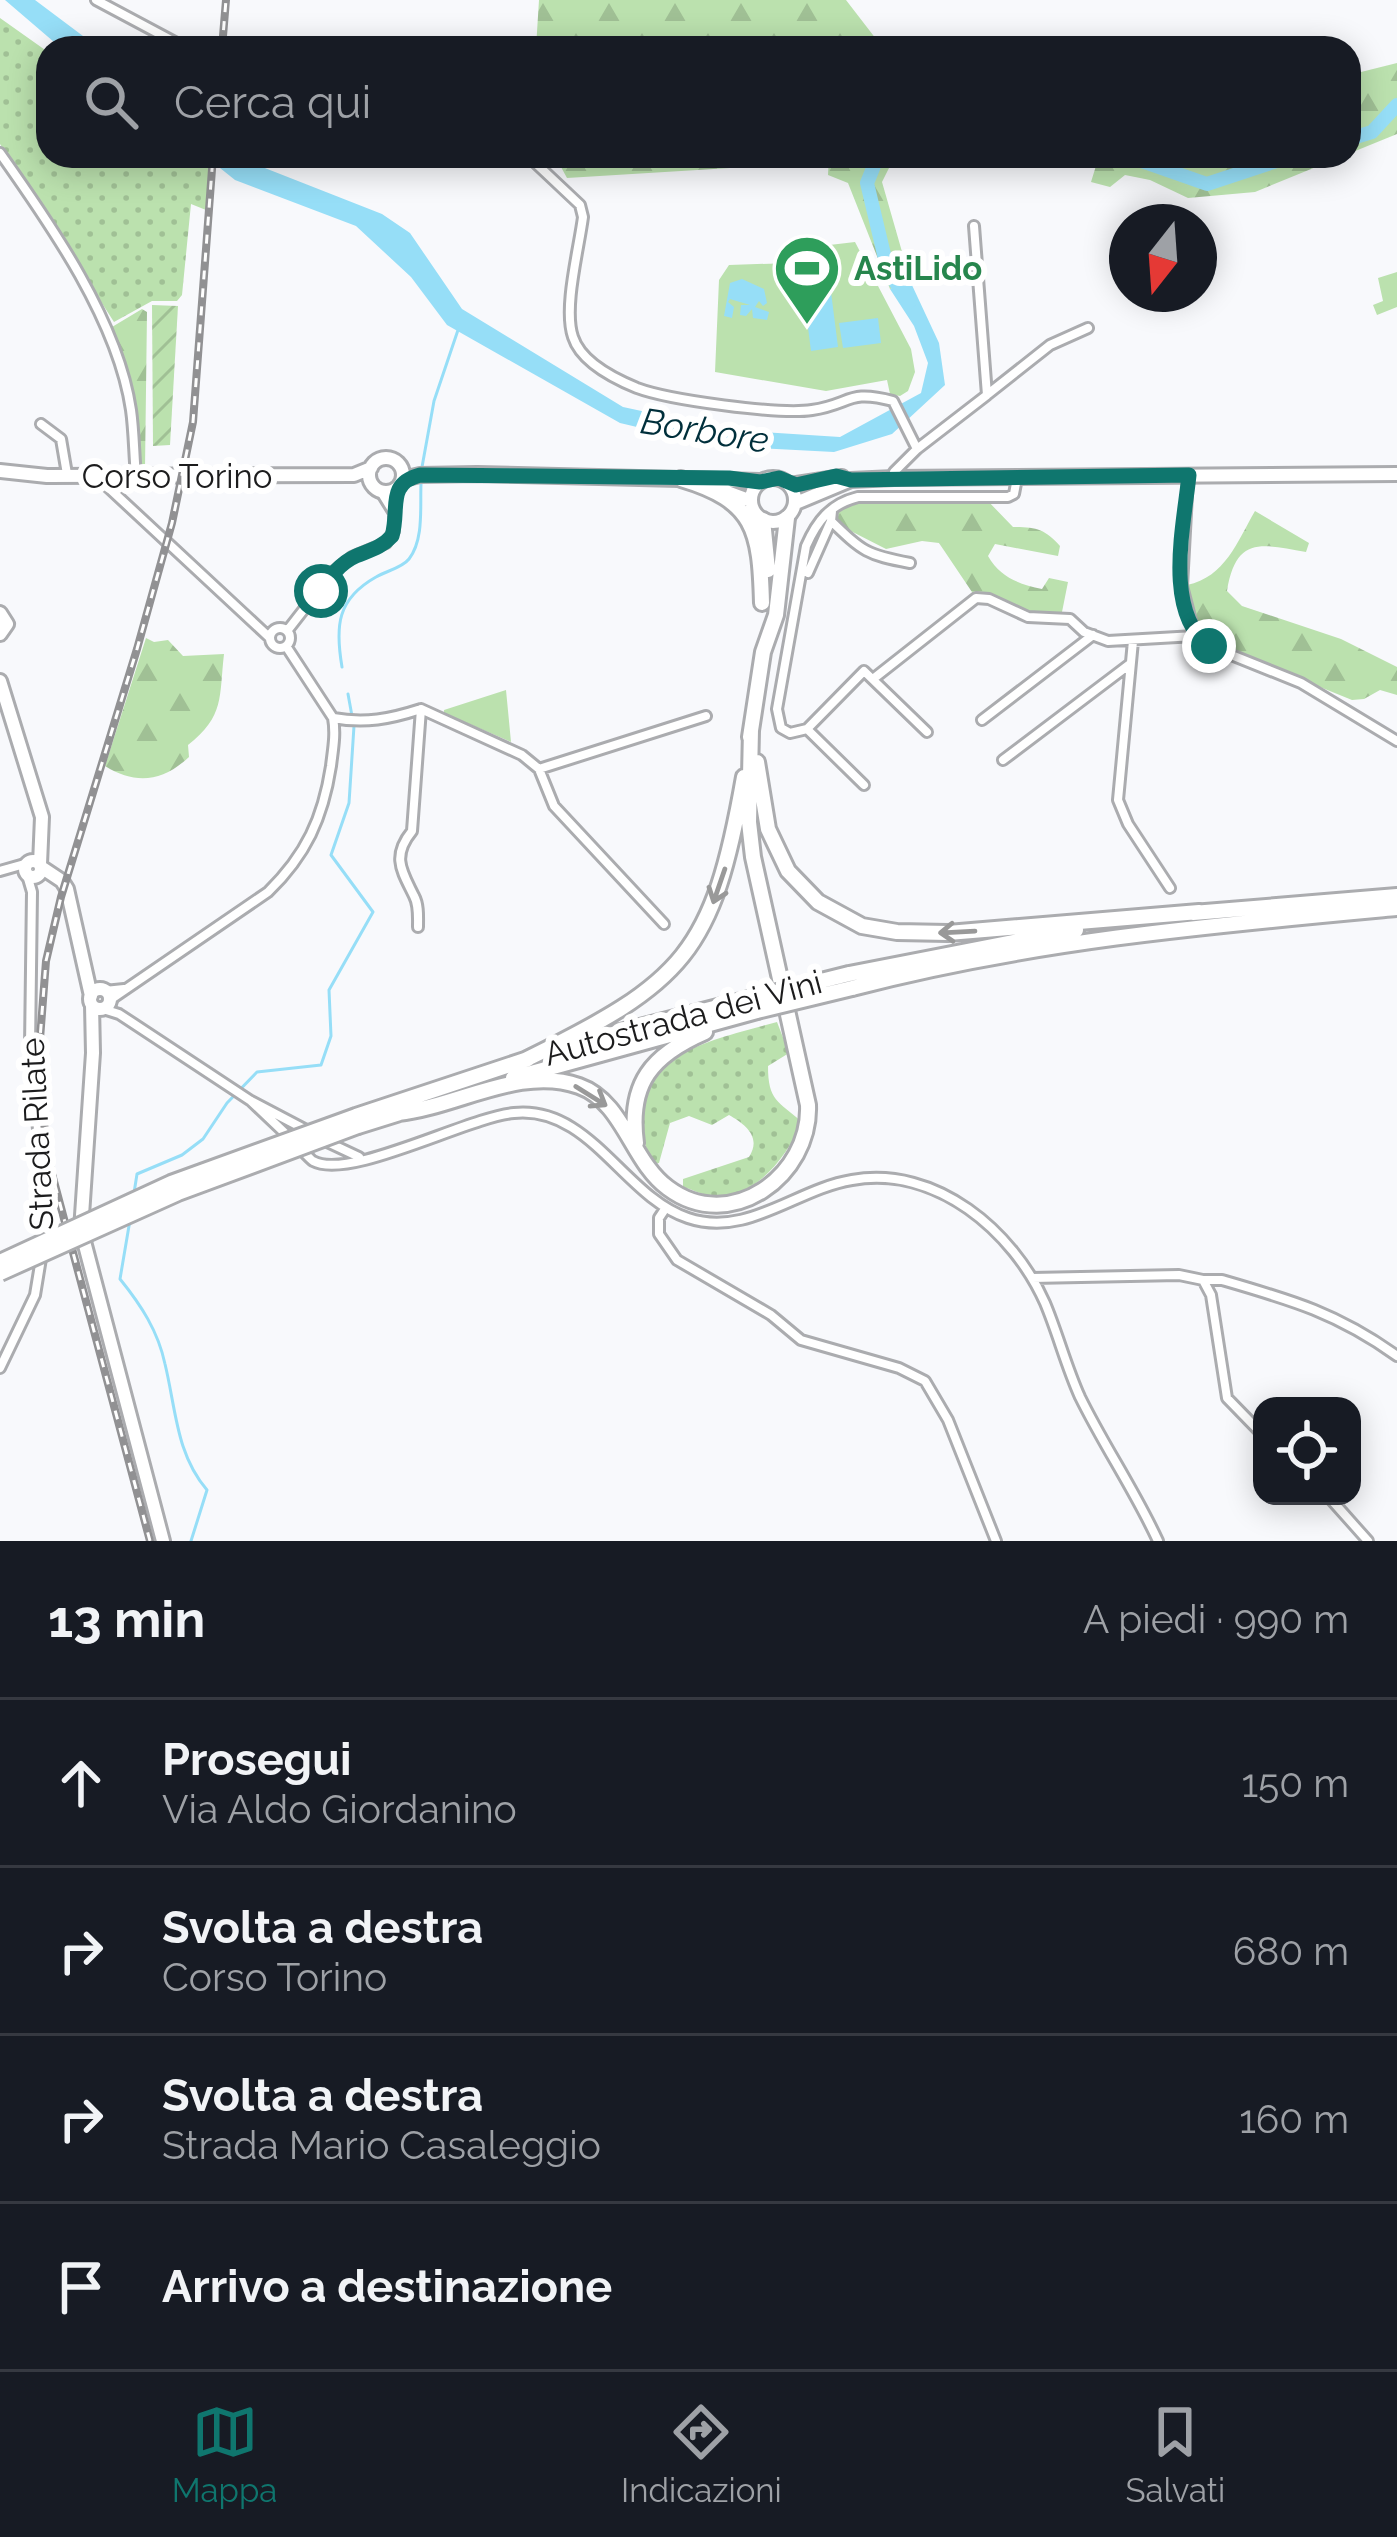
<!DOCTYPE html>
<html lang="it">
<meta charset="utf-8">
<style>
:root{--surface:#171b24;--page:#20242c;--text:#f1f3f6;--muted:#9ea1a6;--line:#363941;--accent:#0f766e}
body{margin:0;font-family:Raleway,sans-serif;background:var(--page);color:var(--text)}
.controls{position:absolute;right:36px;bottom:36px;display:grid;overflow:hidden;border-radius:24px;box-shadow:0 6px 30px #0003}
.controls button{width:108px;height:108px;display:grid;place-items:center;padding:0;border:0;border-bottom:3px solid var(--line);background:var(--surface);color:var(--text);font:60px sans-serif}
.compass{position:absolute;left:1109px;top:204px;width:108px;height:108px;border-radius:50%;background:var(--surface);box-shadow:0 6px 30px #0003;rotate:197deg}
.stop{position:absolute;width:36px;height:36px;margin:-27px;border:9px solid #0f766e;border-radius:50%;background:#fff}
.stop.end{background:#0f766e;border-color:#fff;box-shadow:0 3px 12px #0008}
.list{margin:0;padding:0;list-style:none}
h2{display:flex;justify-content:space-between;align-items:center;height:156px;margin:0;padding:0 48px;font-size:51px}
h2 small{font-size:39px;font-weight:400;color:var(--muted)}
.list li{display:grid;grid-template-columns:78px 1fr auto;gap:36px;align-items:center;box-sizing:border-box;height:168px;padding:0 48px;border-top:3px solid var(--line)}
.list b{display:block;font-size:45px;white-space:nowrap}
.list p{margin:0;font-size:39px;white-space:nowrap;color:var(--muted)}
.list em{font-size:39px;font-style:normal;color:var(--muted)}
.icon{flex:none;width:66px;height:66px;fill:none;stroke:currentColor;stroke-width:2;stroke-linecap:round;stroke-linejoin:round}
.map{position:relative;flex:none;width:1397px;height:1541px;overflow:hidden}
.search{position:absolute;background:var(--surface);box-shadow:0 6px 30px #0003;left:36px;right:36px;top:36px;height:132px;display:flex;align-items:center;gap:30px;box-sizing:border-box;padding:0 42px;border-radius:36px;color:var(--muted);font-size:45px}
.sheet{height:828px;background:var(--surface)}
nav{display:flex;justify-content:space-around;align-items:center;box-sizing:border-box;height:168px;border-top:3px solid var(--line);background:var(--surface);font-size:33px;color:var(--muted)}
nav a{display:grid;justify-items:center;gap:6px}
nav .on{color:var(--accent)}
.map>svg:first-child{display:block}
.grass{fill:url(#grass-dots)}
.forest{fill:url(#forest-firs)}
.garden{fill:url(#garden-furrows)}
.pitch{fill:#bbe1ae}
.water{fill:#96def7}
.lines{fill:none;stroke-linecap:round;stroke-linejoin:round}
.stream{stroke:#96def7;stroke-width:3}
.river{stroke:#96def7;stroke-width:14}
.street-casing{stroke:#abacaf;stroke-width:14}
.primary-casing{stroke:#abacaf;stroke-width:18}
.highway-casing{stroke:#abacaf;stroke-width:20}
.street{stroke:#fff;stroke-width:8}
.primary{stroke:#fff;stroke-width:12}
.highway{stroke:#fff;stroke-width:14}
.rail-casing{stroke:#919193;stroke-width:8}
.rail{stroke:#fff;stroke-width:3;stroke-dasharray:9;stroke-linecap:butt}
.highway-bridge-casing{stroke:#abacaf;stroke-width:20;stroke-linecap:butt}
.highway-bridge{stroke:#fff;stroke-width:14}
.oneway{stroke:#999}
.route{stroke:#0f766e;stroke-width:15}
.labels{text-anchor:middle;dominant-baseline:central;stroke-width:12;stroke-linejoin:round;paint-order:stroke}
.leisure-label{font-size:33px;font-weight:bold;fill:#27864d;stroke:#fff;text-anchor:start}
.street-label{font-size:33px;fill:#1c1c1d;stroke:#fff}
.water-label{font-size:36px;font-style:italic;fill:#002f3b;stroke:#fff}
</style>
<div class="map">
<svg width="1397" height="1541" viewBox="0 0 1397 1541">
<defs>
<pattern id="grass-dots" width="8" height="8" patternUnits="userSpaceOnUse" patternTransform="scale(3)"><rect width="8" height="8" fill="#bbe1ae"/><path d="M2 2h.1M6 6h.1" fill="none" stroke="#a0c095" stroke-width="1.8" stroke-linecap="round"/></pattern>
<pattern id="forest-firs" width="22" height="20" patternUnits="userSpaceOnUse" patternTransform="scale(3)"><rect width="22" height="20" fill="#bbe1ae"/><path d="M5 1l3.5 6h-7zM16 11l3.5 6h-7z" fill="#a0c095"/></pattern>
<pattern id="garden-furrows" width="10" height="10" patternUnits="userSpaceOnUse" patternTransform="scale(3)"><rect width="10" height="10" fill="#bbe1ae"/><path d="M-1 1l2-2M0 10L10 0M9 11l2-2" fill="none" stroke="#a0c095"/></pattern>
</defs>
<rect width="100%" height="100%" fill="#f8f9fc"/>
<path class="grass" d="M0 18 48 52V156H192L209 168 206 210 191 204 182 295 177 301H152L114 322 0 144Z
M777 1022 789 1053 768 1066C768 1101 778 1101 802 1122 786 1158 755 1200 711 1196 703 1195 691 1189 683 1187V1179L749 1157C762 1137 745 1124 729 1115L712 1125 689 1116 670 1123 659 1163 654 1164C601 1063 702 1042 777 1022Z"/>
<path class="forest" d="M539 0H846L883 48H536Z
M1397 63V134L1255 192 1188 198 1150 180 1125 175 1110 187 1091 182 1099 156H1349V75Z
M555 156H751L730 168 567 178Z
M829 156H895L882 182 911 283 890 289 848 183 828 175Z
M1397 272V307L1377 315 1373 305 1383 301 1378 278Z
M142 309 147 312 145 468 140 465 127 368 112 327Z
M858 497 985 498 1013 527C1036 527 1045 529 1060 546L1058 556 995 544 988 556C1000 577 1018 584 1042 589L1049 578 1068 582 1061 617H1028L976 598 939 543 922 541 886 549 837 524 832 509Z
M1255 511 1309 543 1306 552C1261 544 1236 536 1227 591L1242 606 1341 639 1397 667V695L1380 690 1364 699 1352 700 1221 647 1198 632 1187 585C1225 577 1237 542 1255 511Z
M146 638 154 642 168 640 183 656 224 654C219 697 225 716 188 745L189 757C162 782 136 785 105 766Z"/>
<path class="garden" d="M152 305 178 306 170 445 153 446Z"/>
<path class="pitch" d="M855 242 911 349 915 372 908 391 900 396 890 394 887 380 826 391 715 372 719 280 729 265 821 262V246Z
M506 690 511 742 444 713V710Z"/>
<path class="water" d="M5 0H35L99 48H61Z
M205 156H234L382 214 410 233 462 309 623 407 730 430 840 437 921 393 928 363 914 326 890 289 911 283 939 343 945 385 892 434 834 452 717 446 620 423 447 325 411 277 356 226 235 180Z
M742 279 764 289 767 303 763 306 759 301 755 307 769 312 767 320 753 318 752 309 746 316 740 315 741 305H750L730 299 728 302 734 307 732 318 724 316 730 283Z
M831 292 838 347 811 351 804 296Z
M878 318 881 343 843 348 839 323Z"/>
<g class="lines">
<path class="stream" d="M422 467 434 401 458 330
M342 667C335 626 337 599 376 577 386 571 402 568 409 559 424 540 420 507 421 484
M348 694 352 716
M134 1193 137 1174 182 1155 203 1139 227 1103 257 1072 321 1065 331 1036 329 990 373 912 331 855 349 803 354 726
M130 1220 120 1279C141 1305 158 1331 165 1364 176 1409 176 1454 207 1490L191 1541"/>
<path class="river" d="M1349 139 1372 132 1397 105
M878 156 867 183 888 271 909 302
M1127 156 1207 184 1292 156"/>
<defs>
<path id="street" d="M96 0 186 48
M0 153C51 225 118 321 131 410 134 431 134 454 136 476
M528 156 580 205 583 217C579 249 563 308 573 337 581 362 615 379 637 388 669 400 779 415 812 410 852 404 847 389 893 401L917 449
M988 394 1050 345 1088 328
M41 424 61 439 67 474
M1188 476 1182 586 1195 636 1209 646 1301 683 1397 741
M97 477 270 638
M894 478V472L917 449 987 395 974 226
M381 492 394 513V491
M832 511 831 521C863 552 867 555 910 563
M808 573 831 521
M270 638a10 10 0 1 1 20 0a10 10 0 1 1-20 0Z
M287 631 333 572 352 557 386 543 394 531V513
M1133 641 1118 800 1128 824 1170 888
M286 646 333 718C365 724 390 719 421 709L522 755 539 769 554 806 664 924
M873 679 976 598 989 599 1028 617 1070 619 1084 632 1108 641 1195 636
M982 720 1093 635
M807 729 864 785
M927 732 864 671 807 729 790 733 781 728 777 709 806 546C817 521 830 504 858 497H1008L1014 494 1017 478
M1003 760 1130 664
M539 769 706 716
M0 871 28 863
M418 927C418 917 419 905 414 896 402 871 391 857 412 831L421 709
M105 991 124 989
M110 1000 268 892C306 855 323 818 331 766 333 749 336 734 333 718
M103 1009 119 1014 251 1101 312 1133
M251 1101 289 1137
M325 1141 359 1157
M300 1148C301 1149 311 1160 313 1161 349 1181 468 1117 514 1113 590 1105 624 1197 688 1218 747 1238 796 1189 852 1180 936 1165 1013 1231 1045 1303 1058 1334 1066 1366 1080 1397 1104 1446 1135 1491 1158 1541
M665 1209 659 1218V1234L677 1260 771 1315 801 1340 899 1368 925 1381 948 1420 996 1541
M1032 1278 1179 1275 1203 1280 1211 1295 1227 1398 1262 1434
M1203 1280H1222C1291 1300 1337 1313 1397 1356
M0 1368 35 1295 47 1222 30 1047 32 892 27 875
M1328 1496 1368 1541"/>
<path id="primary" d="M369 475a17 17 0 1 1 34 0a17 17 0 1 1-34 0Z
M0 471 47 476 354 475 371 468
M751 500a22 22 0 1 1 44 0a22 22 0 1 1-44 0Z
M403 479 420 475 477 474 760 481
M705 484 751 501
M790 485 842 477
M796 503 851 480 894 478 1397 474
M0 613 7 624 0 634
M0 681 42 817 40 864
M25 869a8 8 0 1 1 16 0a8 8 0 1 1-16 0Z
M41 867 62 881 67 889 91 996
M90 999a10 10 0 1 1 20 0a10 10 0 1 1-20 0Z
M92 1005 93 1053 81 1230 163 1541"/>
<path id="highway" d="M681 479C755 501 760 530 762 603
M763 520 768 570
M750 737 763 652 776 615 787 518
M757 762 768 829 788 871 818 902 862 926 897 932 948 933 1199 912
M1193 913 1397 896
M849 974 1076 930
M852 988C1031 941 1213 925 1397 908
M566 1046 753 998
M525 1060C684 982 713 954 744 777
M513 1078 757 1011
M398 1113C457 1107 520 1065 579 1086 624 1102 631 1161 668 1188 731 1235 811 1175 808 1105L753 857 749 822 751 730
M356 1116 528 1059
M358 1126 406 1111
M636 1143C628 1083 652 1055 705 1032"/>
</defs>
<use href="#street" class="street-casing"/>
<use href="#primary" class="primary-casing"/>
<use href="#highway" class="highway-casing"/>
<use href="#street" class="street"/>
<use href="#primary" class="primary"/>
<use href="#highway" class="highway"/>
<defs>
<path id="rail" d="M222 48 226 0
M150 1541 51 1170 41 1103 39 1052 46 961 61 897 137 649 172 523 193 422 213 156"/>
</defs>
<use href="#rail" class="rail-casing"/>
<use href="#rail" class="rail"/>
<defs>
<path id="highway-bridge" d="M753 998 849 974
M757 1011 852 988
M0 1262 171 1183 356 1116
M0 1273 178 1193 358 1126"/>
</defs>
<use href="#highway-bridge" class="highway-bridge-casing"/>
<use href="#highway-bridge" class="highway-bridge"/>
</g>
<defs><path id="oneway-shaft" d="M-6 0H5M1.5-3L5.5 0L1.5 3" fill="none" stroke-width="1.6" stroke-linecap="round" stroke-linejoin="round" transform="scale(3)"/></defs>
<g class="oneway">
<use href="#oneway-shaft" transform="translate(719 886) rotate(109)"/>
<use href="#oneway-shaft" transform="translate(957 932) rotate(177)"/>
<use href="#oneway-shaft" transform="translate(591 1096) rotate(32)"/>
</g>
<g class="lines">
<path class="route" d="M321 591C330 577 340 563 356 556 370 550 381 548 392 536 400 508 386 484 420 475L729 478 760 482 779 478 796 485 836 476 851 480 1189 475C1184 525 1163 612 1209 646"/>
</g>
<defs>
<symbol id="stadium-pin" viewBox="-11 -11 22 30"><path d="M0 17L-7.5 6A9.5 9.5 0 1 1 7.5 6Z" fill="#2e9e5b" stroke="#fff"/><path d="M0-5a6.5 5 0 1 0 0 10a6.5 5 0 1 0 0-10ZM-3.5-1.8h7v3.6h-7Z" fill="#fff"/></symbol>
</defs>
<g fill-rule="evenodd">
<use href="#stadium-pin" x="769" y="230" width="76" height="104"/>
</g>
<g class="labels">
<g class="leisure-label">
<text x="854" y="268">AstiLido</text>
</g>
<g class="street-label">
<text x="177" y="476">Corso Torino</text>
<text transform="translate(683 1018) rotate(-15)">Autostrada dei Vini</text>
<text transform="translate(37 1134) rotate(-93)">Strada Rilate</text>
</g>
<g class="water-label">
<text transform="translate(705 430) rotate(9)">Borbore</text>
</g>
</g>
</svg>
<div class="controls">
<button><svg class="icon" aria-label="locate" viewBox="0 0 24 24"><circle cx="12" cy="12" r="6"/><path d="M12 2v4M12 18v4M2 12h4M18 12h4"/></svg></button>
</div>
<svg class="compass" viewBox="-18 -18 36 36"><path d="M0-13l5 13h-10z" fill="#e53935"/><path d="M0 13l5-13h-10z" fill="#9ea1a6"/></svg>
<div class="stop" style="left:321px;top:591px"></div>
<div class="stop end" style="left:1209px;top:646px"></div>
<div class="search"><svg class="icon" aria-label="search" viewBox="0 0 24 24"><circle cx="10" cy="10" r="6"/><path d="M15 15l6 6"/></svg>Cerca qui</div>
</div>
<section class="sheet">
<h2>13 min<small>A piedi · 990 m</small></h2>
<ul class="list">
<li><svg class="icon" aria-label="ahead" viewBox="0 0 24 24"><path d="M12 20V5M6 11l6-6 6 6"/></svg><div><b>Prosegui</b><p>Via Aldo Giordanino</p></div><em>150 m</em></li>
<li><svg class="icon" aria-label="right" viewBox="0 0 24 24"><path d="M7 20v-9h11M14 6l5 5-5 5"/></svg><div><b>Svolta a destra</b><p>Corso Torino</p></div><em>680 m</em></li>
<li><svg class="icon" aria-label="right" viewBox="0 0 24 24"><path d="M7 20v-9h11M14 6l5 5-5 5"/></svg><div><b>Svolta a destra</b><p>Strada Mario Casaleggio</p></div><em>160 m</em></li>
<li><svg class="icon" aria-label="arrive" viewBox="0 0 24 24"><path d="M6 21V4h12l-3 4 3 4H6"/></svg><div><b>Arrivo a destinazione</b></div></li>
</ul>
</section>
<nav>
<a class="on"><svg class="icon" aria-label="map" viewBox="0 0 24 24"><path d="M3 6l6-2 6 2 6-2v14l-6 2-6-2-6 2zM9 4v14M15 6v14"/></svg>Mappa</a>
<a><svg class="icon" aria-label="directions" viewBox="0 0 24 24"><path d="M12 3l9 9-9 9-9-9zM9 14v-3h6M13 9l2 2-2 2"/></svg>Indicazioni</a>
<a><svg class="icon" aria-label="saved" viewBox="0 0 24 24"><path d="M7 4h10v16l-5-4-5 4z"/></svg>Salvati</a>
</nav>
